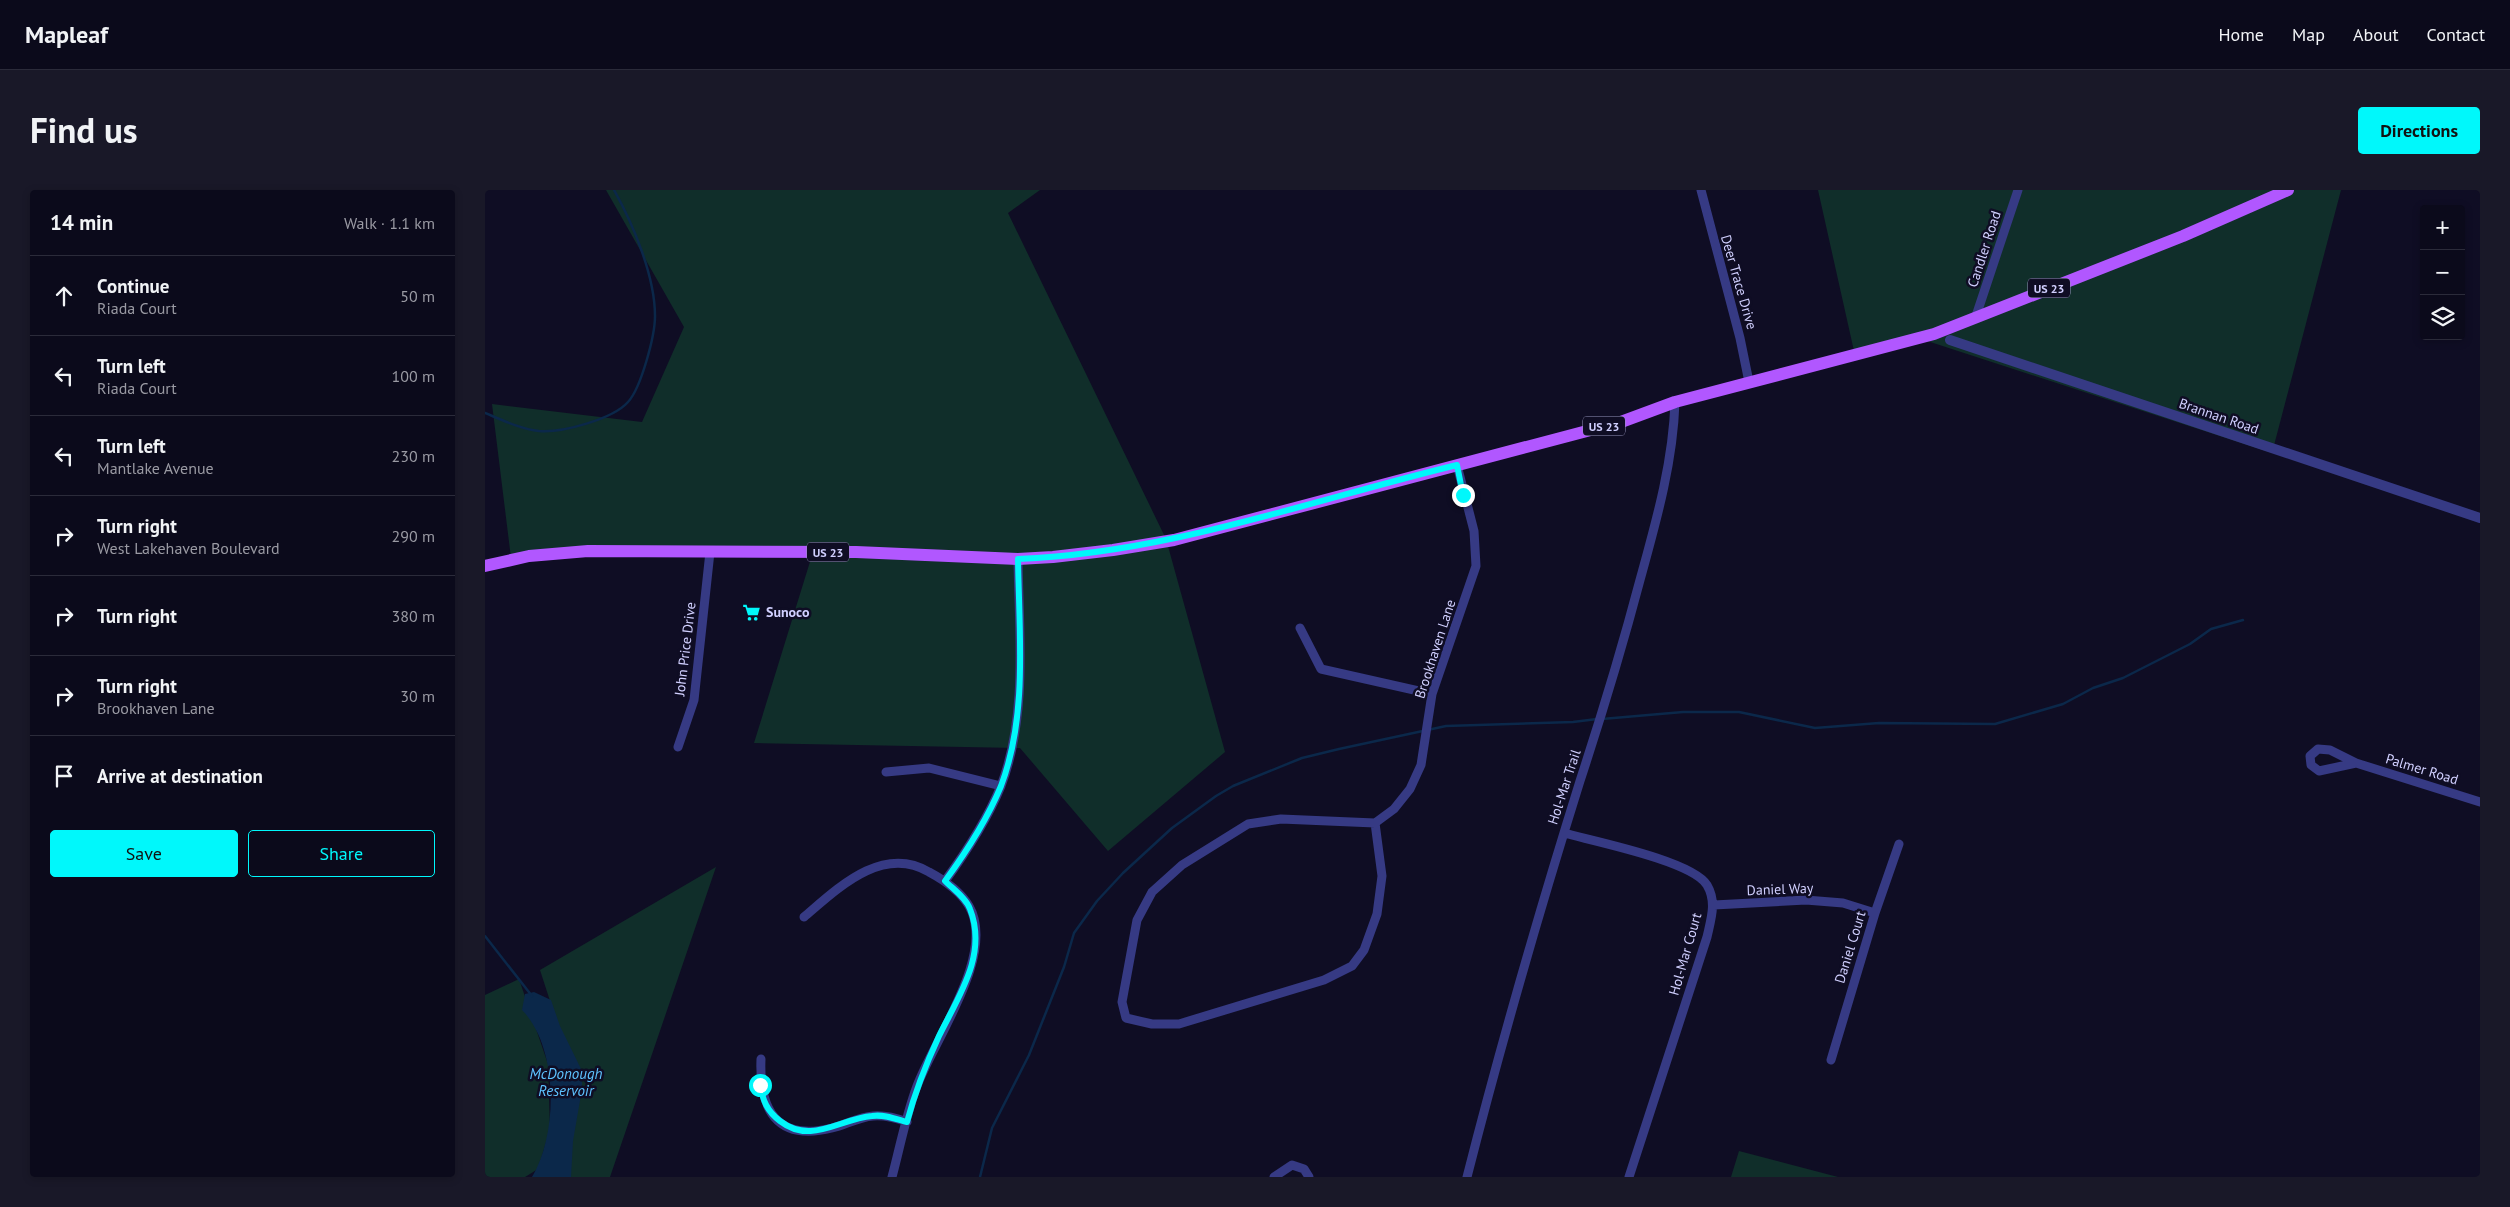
<!DOCTYPE html>
<meta charset="utf-8">
<style>
:root{--surface:#0b0a1b;--page:#191828;--text:#f1f3f6;--muted:#9a9aa3;--line:#2b2b3a;--accent:#00f8fb}
body{margin:0;font-family:"PT Sans",sans-serif;background:var(--page);color:var(--text)}
.controls{position:absolute;right:15px;top:15px;display:grid;overflow:hidden;border-radius:5px;box-shadow:0 2px 8px #0003}
.controls button{width:45px;height:45px;display:grid;place-items:center;padding:0;border:0;border-bottom:1px solid var(--line);background:var(--surface);color:var(--text);font:25px sans-serif}
.stop{position:absolute;width:15px;height:15px;margin:-11px;border:4px solid #00f8fb;border-radius:50%;background:#fff}
.stop.end{background:#00f8fb;border-color:#fff;box-shadow:0 1px 5px #0008}
.list{margin:0;padding:0;list-style:none}
h2{display:flex;justify-content:space-between;align-items:center;height:65px;margin:0;padding:0 20px;font-size:21px}
h2 small{font-size:16px;font-weight:400;color:var(--muted)}
.list li{display:grid;grid-template-columns:32px 1fr auto;gap:15px;align-items:center;box-sizing:border-box;height:80px;padding:0 20px;border-top:1px solid var(--line)}
.list b{display:block;font-size:19px;white-space:nowrap}
.list p{margin:0;font-size:16px;white-space:nowrap;color:var(--muted)}
.list em{font-size:16px;font-style:normal;color:var(--muted)}
.actions{display:flex;gap:10px;padding:15px 20px}
.actions a{flex:1;padding:11px 0;border:1px solid var(--accent);border-radius:5px;text-align:center;font-size:18px;color:var(--accent)}
.actions .main{background:var(--accent);color:#111}
.icon{flex:none;width:28px;height:28px;fill:none;stroke:currentColor;stroke-width:2;stroke-linecap:round;stroke-linejoin:round}
.map{position:relative;flex:none;width:1995px;height:987px;overflow:hidden;border-radius:5px}
header{display:flex;align-items:center;gap:30px;box-sizing:border-box;height:70px;padding:0 25px;background:var(--surface);border-bottom:1px solid var(--line)}
header strong{font-size:24px}
nav{display:flex;gap:28px;margin-inline-start:auto;font-size:18px}
.intro{display:flex;align-items:center;justify-content:space-between;box-sizing:border-box;height:120px;padding:0 30px}
h1{margin:0;font-size:35px}
.button{padding:12px 22px;border-radius:5px;background:var(--accent);color:#111;font-size:18px;font-weight:700}
main{display:flex;gap:30px;padding:0 30px}
aside{flex:1;background:var(--surface);border-radius:5px;box-shadow:0 2px 8px #0003}
.map>svg:first-child{display:block}
.green{fill:#102e2a}
.water{fill:#0b284a}
.lines{fill:none;stroke-linecap:round;stroke-linejoin:round}
.stream{stroke:#0b284a;stroke-width:2.5}
.minor{stroke:#363a84;stroke-width:9}
.tertiary{stroke:#363a84;stroke-width:10}
.primary{stroke:#b157ff;stroke-width:12}
.route{stroke:#00f8fb;stroke-width:6}
.labels{text-anchor:middle;dominant-baseline:central;stroke-width:5;stroke-linejoin:round;paint-order:stroke}
.shield{fill:#0f0d24;stroke:#9796bd;stroke-width:1}
.shield-label{font-size:12px;font-weight:bold;fill:#d1d0ff}
.street-label{font-size:14px;fill:#d1d0ff;stroke:#0f0d24}
.poi-label{font-size:14px;font-weight:bold;fill:#d1d0ff;stroke:#0f0d24;text-anchor:start}
.water-label{font-size:15px;font-style:italic;fill:#5ec3ff;stroke:#0f0d24}
</style>
<header>
<strong>Mapleaf</strong>
<nav><a>Home</a><a>Map</a><a>About</a><a>Contact</a></nav>
</header>
<div class="intro"><h1>Find us</h1><a class="button">Directions</a></div>
<main>
<aside>
<h2>14 min<small>Walk · 1.1 km</small></h2>
<ul class="list">
<li><svg class="icon" aria-label="ahead" viewBox="0 0 24 24"><path d="M12 20V5M6 11l6-6 6 6"/></svg><div><b>Continue</b><p>Riada Court</p></div><em>50 m</em></li>
<li><svg class="icon" aria-label="left" viewBox="0 0 24 24"><path d="M17 20v-9H6M10 6l-5 5 5 5"/></svg><div><b>Turn left</b><p>Riada Court</p></div><em>100 m</em></li>
<li><svg class="icon" aria-label="left" viewBox="0 0 24 24"><path d="M17 20v-9H6M10 6l-5 5 5 5"/></svg><div><b>Turn left</b><p>Mantlake Avenue</p></div><em>230 m</em></li>
<li><svg class="icon" aria-label="right" viewBox="0 0 24 24"><path d="M7 20v-9h11M14 6l5 5-5 5"/></svg><div><b>Turn right</b><p>West Lakehaven Boulevard</p></div><em>290 m</em></li>
<li><svg class="icon" aria-label="right" viewBox="0 0 24 24"><path d="M7 20v-9h11M14 6l5 5-5 5"/></svg><div><b>Turn right</b></div><em>380 m</em></li>
<li><svg class="icon" aria-label="right" viewBox="0 0 24 24"><path d="M7 20v-9h11M14 6l5 5-5 5"/></svg><div><b>Turn right</b><p>Brookhaven Lane</p></div><em>30 m</em></li>
<li><svg class="icon" aria-label="arrive" viewBox="0 0 24 24"><path d="M6 21V4h12l-3 4 3 4H6"/></svg><div><b>Arrive at destination</b></div></li>
</ul>
<div class="actions"><a class="main">Save</a><a>Share</a></div>
</aside>
<div class="map">
<svg width="1995" height="987" viewBox="0 0 1995 987">
<rect width="100%" height="100%" fill="#0f0d24"/>
<path class="green" d="M121 0H555L523 23 681 349 740 562 623 661 535 558 269 553 328 362 26 368 7 214 157 232 199 137Z
M1333 0H1856L1787 263 1433 148 1369 161Z
M231 677 125 987H74L88 882 55 780Z
M34 789 63 874 65 939 53 979 40 987H0V805Z
M1254 961 1353 987H1246Z"/>
<path class="water" d="M49 802 66 810 75 836 97 881V899L88 951 86 987H47C73 944 74 858 37 820L40 804Z"/>
<g class="lines">
<path class="stream" d="M0 223C17 230 36 239 54 241 77 243 128 229 143 212 156 198 170 146 170 126 170 86 148 34 129 0
M1117 529 1198 522H1254L1330 538 1394 533 1510 534 1578 514 1608 498 1638 488 1705 454 1726 439 1758 430
M0 746 47 806
M495 987 507 938 544 865 579 777 589 743 612 711 638 683 687 638 731 606 748 596 817 568 854 559 961 536 1088 532 1112 529"/>
<path class="minor" d="M1216 0 1255 148 1264 192
M1491 126 1533 0
M815 438 836 479 947 504
M193 557 209 510 225 362
M1871 573 1834 581 1826 575 1825 566 1833 559 1845 560 1871 573 1995 612
M401 582 444 578 516 596
M890 633 897 686 892 724 879 760 867 776 839 790 694 834H667L641 828 637 812 652 730 667 702 697 675 763 634 796 629 890 633 909 619 925 599 936 575 947 504 991 376 989 341 972 275
M1079 643C1108 651 1208 671 1222 695 1232 712 1226 729 1222 747L1144 987
M460 691C482 661 502 630 516 596 543 525 534 443 533 369
M1229 715 1321 710 1358 713 1390 723
M319 727C352 699 397 654 444 682 459 690 475 701 484 716 512 764 449 850 432 896 421 925 415 957 407 987
M276 869C274 919 291 952 347 938 360 935 374 927 388 926 399 925 411 928 422 932
M1346 870 1390 723 1414 654
M789 987 807 975 819 979 824 987
M982 987C1016 854 1054 722 1095 591 1117 524 1137 458 1155 390 1171 332 1188 273 1190 212"/>
<path class="tertiary" d="M1465 150 1995 328"/>
<path class="primary" d="M0 376 44 366 103 361 371 362 533 369 568 367 628 360 689 350 1136 232 1190 212 1449 144 1698 46 1803 0"/>
</g>
<g class="lines">
<path class="route" d="M275 895C278 911 282 921 295 931 326 955 354 929 387 926 399 924 411 929 422 932 430 902 441 874 454 846 473 807 503 765 485 719 481 708 468 699 460 691 482 661 502 630 516 596 543 525 534 443 533 369 684 363 827 310 972 275L978 305"/>
</g>
<defs>
<symbol id="supermarket-bare" viewBox="-9 -9 18 18"><path d="M-6-5.5h2.5l.6 2H6L4.5 2H-2.5L-4.4-4H-6ZM-1.5 3.2a1.3 1.3 0 1 0 .1 0ZM3 3.2a1.3 1.3 0 1 0 .1 0Z" fill="#00f8fb" stroke="#0f0d24" stroke-width="2.5" paint-order="stroke"/></symbol>
</defs>
<g fill-rule="evenodd">
<use href="#supermarket-bare" x="254" y="410" width="25" height="25"/>
</g>
<g class="labels">
<g class="shield">
<rect x="1543" y="88.5" width="42" height="19" rx="4"/>
<rect x="1098" y="226.5" width="42" height="19" rx="4"/>
<rect x="322" y="352.5" width="42" height="19" rx="4"/>
</g>
<g class="shield-label">
<text x="1564" y="98">US 23</text>
<text x="1119" y="236">US 23</text>
<text x="343" y="362">US 23</text>
</g>
<g class="street-label">
<text transform="translate(1499 59) rotate(-72)">Candler Road</text>
<text transform="translate(1254 92) rotate(74)">Deer Trace Drive</text>
<text transform="translate(1734 226) rotate(19)">Brannan Road</text>
<text transform="translate(200 459) rotate(-83)">John Price Drive</text>
<text transform="translate(950 459) rotate(-72)">Brookhaven Lane</text>
<text transform="translate(1937 579) rotate(17)">Palmer Road</text>
<text transform="translate(1079 597) rotate(-72)">Hol-Mar Trail</text>
<text transform="translate(1295 699) rotate(-2)">Daniel Way</text>
<text transform="translate(1365 757) rotate(-73)">Daniel Court</text>
<text transform="translate(1200 764) rotate(-74)">Hol-Mar Court</text>
</g>
<g class="poi-label">
<text x="281" y="422">Sunoco</text>
</g>
<g class="water-label">
<text x="81" y="883">McDonough<tspan x="81" dy="17">Reservoir</tspan></text>
</g>
</g>
</svg>
<div class="controls">
<button>+</button>
<button>−</button>
<button><svg class="icon" aria-label="layers" viewBox="0 0 24 24"><path d="M12 4l9 5-9 5-9-5zM3 14l9 5 9-5"/></svg></button>
</div>
<div class="stop" style="left:275px;top:895px"></div>
<div class="stop end" style="left:978px;top:305px"></div>
</div>
</main>
